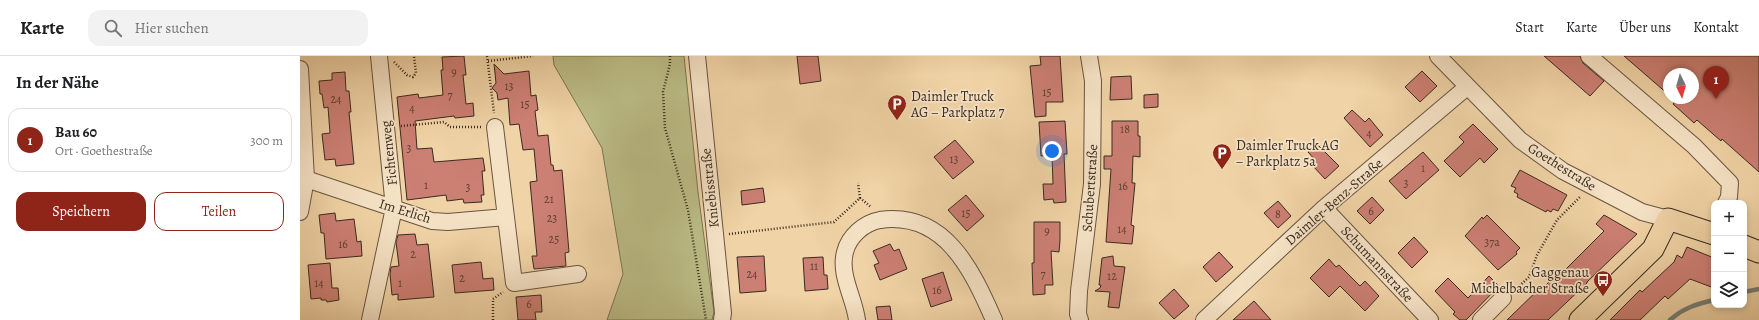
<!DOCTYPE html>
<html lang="de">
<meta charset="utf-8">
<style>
:root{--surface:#fff;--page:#f2f2f2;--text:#202124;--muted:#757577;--line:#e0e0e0;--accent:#8f2418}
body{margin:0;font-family:Alegreya,serif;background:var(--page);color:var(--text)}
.controls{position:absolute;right:12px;bottom:12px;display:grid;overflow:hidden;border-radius:8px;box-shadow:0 2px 6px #0003}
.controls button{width:36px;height:36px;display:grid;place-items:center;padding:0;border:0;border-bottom:1px solid var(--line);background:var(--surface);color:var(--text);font:20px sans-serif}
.compass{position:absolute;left:1363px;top:12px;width:36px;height:36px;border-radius:50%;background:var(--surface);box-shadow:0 2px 6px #0003;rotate:175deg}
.you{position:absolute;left:752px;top:95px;width:14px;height:14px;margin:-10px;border:3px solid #fff;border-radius:50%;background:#1a73e8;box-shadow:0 0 0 6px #1a73e833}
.badge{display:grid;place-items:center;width:26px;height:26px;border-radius:50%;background:var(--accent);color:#fff;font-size:13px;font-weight:700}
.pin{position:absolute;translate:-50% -33px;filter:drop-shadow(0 1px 2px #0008)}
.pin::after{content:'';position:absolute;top:21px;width:14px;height:12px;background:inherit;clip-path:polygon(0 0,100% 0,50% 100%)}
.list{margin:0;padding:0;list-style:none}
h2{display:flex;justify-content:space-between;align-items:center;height:52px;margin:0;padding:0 16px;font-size:17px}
h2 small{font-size:13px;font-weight:400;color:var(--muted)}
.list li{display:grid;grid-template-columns:26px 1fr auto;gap:12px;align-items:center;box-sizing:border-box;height:64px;margin:0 8px 8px;padding:0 8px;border:1px solid var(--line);border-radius:12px}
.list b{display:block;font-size:15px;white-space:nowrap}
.list p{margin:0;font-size:13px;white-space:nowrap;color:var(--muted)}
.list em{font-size:13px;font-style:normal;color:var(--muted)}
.actions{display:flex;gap:8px;padding:12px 16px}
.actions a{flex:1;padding:9px 0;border:1px solid var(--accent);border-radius:12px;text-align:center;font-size:14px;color:var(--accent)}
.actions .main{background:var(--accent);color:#fff}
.icon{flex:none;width:22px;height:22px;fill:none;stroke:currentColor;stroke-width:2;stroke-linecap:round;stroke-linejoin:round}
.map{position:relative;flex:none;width:1459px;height:264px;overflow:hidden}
header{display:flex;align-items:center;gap:24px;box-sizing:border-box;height:56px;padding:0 20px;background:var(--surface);border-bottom:1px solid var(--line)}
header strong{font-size:19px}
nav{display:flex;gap:22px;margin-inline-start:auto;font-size:14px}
.search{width:280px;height:36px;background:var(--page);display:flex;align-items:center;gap:10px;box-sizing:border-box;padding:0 14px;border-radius:12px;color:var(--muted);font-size:15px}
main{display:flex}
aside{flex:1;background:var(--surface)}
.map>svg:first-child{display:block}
.green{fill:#bbbc86;stroke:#7a7454}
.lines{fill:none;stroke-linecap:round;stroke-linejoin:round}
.stream{stroke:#747f76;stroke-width:4.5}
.building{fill:#cc7f73;stroke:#3a2b21}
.minor-casing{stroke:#685542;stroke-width:18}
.major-casing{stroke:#3a2b21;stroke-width:23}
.path{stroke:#3a2b21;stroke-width:2.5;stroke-dasharray:1 2;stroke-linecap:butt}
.minor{stroke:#f5e2c5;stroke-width:16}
.major{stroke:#f0d3a6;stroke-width:21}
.labels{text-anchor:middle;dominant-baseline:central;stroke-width:3.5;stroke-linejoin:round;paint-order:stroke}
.number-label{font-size:12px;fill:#5e4036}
.poi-label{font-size:14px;fill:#3a2b21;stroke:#f5e2c5;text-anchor:start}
.street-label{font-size:14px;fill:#3a2b21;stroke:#f5e2c5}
</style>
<header>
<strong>Karte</strong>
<div class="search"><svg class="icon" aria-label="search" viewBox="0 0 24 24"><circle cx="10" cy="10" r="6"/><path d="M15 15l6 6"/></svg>Hier suchen</div>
<nav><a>Start</a><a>Karte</a><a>Über uns</a><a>Kontakt</a></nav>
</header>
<main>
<aside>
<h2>In der Nähe<small></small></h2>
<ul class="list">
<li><span class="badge">1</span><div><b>Bau 60</b><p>Ort · Goethestraße</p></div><em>300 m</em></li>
</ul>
<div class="actions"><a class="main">Speichern</a><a>Teilen</a></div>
</aside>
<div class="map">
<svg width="1459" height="264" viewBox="0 0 1459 264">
<rect width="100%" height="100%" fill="#f0d3a6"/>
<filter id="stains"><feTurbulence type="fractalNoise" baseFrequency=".005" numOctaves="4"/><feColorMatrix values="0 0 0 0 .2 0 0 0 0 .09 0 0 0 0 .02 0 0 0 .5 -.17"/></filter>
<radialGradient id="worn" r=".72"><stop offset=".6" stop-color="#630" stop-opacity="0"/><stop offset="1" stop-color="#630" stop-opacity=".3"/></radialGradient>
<path class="green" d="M253 0H384L398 136 414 256 412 264H307L323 218 302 92 254 9Z"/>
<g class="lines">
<path class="stream" d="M1444 236 1459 233
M1370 264C1383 252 1397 248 1414 244"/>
</g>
<path class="building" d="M164 0 166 19H163L166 48 173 47 174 60 155 62 154 60 115 65 117 93 132 92 134 106 183 102 185 115H182L184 139H181L182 146 164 147 163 143 147 145 146 139 107 144 97 41 118 38 119 42 143 39 141 14H143L142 1Z
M497 0H518L521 25 500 28Z
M740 0H760L763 46H746V60L735 61 730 10 741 9Z
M1244 0H1280L1283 7 1304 25 1290 40Z
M1324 0H1459V116L1422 83 1421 85 1397 64 1394 67 1373 48 1378 42H1393V18H1369V39Z
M194 8 204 18 229 15 231 40 236 39 238 54 235 55 238 80 248 79 251 109H253L254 115 262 114 269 196 265 197 266 210 234 213 232 200H237L230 126 237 125 234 93 223 94 219 68 210 69 208 42 198 44 197 37 192 32 196 27Z
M1122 15 1137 30 1120 46 1105 31Z
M45 16 46 35H49L51 56H49L54 108 36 110 35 103 25 104 22 78 30 77 28 51 24 52 22 38H20L19 25 32 24V17Z
M831 20 832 43 810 44 811 21Z
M858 38V51L844 52V39Z
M1052 54 1065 66 1069 62 1083 79 1070 91 1044 62Z
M765 65 767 98H764L766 146 754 147 753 143 744 144 743 128H753L752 99 741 100 739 66Z
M812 65H838V80H840V101L833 100 832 127H835L831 169 834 170 832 188 806 186 811 113H804V100H812Z
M1173 68 1198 93 1184 107 1180 102 1160 121 1144 105 1164 86 1159 81Z
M655 84 674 106 653 123 634 101Z
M1017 88 1039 110 1025 123 1012 109 1016 105 1008 96Z
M1123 96 1139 114 1106 143 1089 125Z
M1220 114 1267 139 1258 155 1253 153 1251 156 1247 154 1246 156 1217 141 1218 138 1214 136 1216 132 1211 130Z
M463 132 465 146 442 149 441 135Z
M666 139 684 160 667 175 648 154Z
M1072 141 1084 154 1070 168 1057 155Z
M978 145 991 160 978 172 964 157Z
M35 157 36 165 54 163 57 186 61 185 62 200 26 203 24 177H21L19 159Z
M1187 159 1220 192 1216 196 1217 198 1198 214 1165 180 1182 161 1183 163Z
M1304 159 1337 178 1287 226V227L1248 264H1207L1243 229 1244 231 1261 214 1263 216 1304 175 1296 168Z
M734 166H760V184L759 196 751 195 753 229H745V238L733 239 732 207H734Z
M115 178 117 189 128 188 134 241 98 244V238L92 239 90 218 91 211 99 210 96 186 98 179Z
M1114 181 1128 196 1112 212 1098 197Z
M590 188 594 195 599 193 607 213 580 224 574 209 579 207 573 195Z
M1387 191 1414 202V232L1390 223 1368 243 1365 240 1340 264H1310L1340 234 1342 236 1374 206 1377 199 1382 202Z
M919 196 933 211 916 226 903 211Z
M464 200 466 235 440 237 437 201Z
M813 200 814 210 825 211 819 252 808 251 810 236 795 235 800 232 801 229H799L802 202Z
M523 201 524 219H527L528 233 505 235 503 202Z
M1029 203 1036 211 1039 209 1060 230 1065 225 1079 240 1065 255 1040 230 1029 241 1010 222Z
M181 206 183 223 193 222 194 234 155 237 152 209Z
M30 207 32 232H38L39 244 27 246 26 244H21V242L11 243 8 209Z
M643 216 652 244 631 251 622 223Z
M1189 220 1199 230 1166 264H1160L1153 258 1155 256 1135 235 1148 222 1168 242Z
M874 233 889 250 874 263 859 247Z
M241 239 242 256H235L236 264H218L216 241Z
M954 245 971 264H933Z
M590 250 592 264H578L576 251Z"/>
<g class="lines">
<defs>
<path id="minor" d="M397 0 423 257 422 264
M1138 0 1220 84 1263 115 1342 156 1368 163
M1289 0 1394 90 1430 127 1429 141 1426 147
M0 13 6 123 0 156
M195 71 214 227 278 218
M6 123 132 165 148 166 206 161
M1024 152 1130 264
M70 264 94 152 79 0
M557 264C554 241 539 219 545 196 549 180 564 167 580 164 645 155 672 214 694 264
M780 264 778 258 779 235 792 128 793 25 789 0
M904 264 1024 152 1167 31
M1181 264 1203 242"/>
<path id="major" d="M1444 190 1459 196
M1280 264 1353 193 1368 163 1414 178"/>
</defs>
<use href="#minor" class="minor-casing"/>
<use href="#major" class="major-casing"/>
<path class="path" d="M187 0 194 57
M370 0V8L363 36 365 72 388 154 406 264
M188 5 233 0
M94 6 107 19 113 21 116 17 114 0
M101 70 144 66 150 71H182
M560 142 571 151
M429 178 534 166 560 142 558 127
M1215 234 1229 221 1237 199 1257 164 1281 140
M193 264V243L203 236"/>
<use href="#minor" class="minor"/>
<use href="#major" class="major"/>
</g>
<defs>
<symbol id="parking-pin" viewBox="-11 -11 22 30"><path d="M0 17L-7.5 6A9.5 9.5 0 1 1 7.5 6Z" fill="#8f2418" stroke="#f5e2c5"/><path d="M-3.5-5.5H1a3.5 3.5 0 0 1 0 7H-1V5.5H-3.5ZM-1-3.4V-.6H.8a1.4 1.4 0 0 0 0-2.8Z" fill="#fff"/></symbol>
<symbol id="bus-pin" viewBox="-11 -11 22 30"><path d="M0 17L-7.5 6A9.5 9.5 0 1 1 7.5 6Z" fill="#8f2418" stroke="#f5e2c5"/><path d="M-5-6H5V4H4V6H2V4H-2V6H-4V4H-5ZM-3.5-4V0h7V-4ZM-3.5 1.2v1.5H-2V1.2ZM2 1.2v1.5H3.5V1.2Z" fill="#fff"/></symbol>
</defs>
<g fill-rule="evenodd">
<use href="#parking-pin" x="586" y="37" width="22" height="30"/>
<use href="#parking-pin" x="911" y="86" width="22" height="30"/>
<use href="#bus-pin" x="1292" y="213" width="22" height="30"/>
</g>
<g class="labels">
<g class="number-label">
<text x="154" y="16">9</text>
<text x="209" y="30">13</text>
<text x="747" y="36">15</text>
<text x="150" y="39">7</text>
<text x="36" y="43">24</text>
<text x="225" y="48">15</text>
<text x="112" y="52">4</text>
<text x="825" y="73">18</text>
<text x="1069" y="77">4</text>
<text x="109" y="92">3</text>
<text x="654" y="103">13</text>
<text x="1123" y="112">1</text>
<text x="1106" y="127">3</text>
<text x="126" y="129">1</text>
<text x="823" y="130">16</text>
<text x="168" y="131">3</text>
<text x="249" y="143">21</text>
<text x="1071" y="155">6</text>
<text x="666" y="157">15</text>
<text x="978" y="158">8</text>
<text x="252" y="162">23</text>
<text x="822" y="173">14</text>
<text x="747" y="175">9</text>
<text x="254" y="183">25</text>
<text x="1192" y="186">37a</text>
<text x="43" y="188">16</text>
<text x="113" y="198">2</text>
<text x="514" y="210">11</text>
<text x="452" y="218">24</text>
<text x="743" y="218">7</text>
<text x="812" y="220">12</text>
<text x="162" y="222">2</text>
<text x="19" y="227">14</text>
<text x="100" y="227">1</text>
<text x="637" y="234">16</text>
<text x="229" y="248">6</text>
</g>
<g class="poi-label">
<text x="611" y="40">Daimler Truck<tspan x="611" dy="16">AG − Parkplatz 7</tspan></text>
<text x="936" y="89">Daimler Truck AG<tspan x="936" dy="16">− Parkplatz 5a</tspan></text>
<text x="1289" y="216" text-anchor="end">Gaggenau<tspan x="1289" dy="16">Michelbacher Straße</tspan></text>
</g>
<g class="street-label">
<text transform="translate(89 97) rotate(-96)">Fichtenweg</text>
<text transform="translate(1262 111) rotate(32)">Goethestraße</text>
<text transform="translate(410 132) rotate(-96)">Kniebisstraße</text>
<text transform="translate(790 132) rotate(-86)">Schubertstraße</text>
<text transform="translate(1034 146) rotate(-41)">Daimler-Benz-Straße</text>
<text transform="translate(105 155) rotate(17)">Im Erlich</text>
<text transform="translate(1077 208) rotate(47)">Schumannstraße</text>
</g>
</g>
<rect width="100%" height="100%" filter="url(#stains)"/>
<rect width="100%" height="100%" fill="url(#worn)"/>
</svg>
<div class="controls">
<button>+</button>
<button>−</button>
<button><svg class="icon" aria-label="layers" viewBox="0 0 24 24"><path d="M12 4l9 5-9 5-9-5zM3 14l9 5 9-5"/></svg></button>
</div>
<svg class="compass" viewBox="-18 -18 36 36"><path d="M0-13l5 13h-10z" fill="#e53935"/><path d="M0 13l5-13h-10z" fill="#757577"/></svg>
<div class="you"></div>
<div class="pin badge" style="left:1416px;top:43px">1</div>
</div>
</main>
